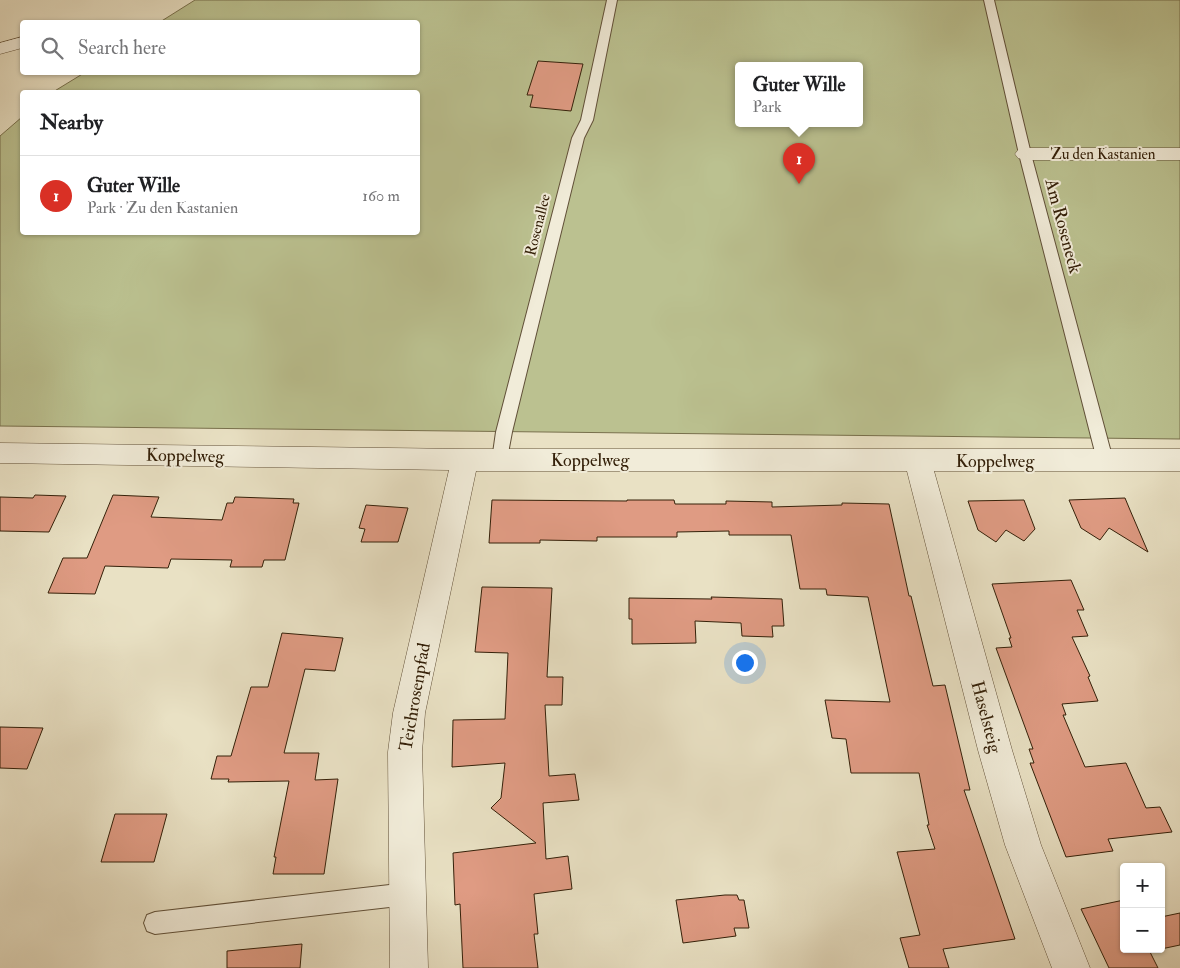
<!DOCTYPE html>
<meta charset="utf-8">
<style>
:root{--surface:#fff;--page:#f6f6f6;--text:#202124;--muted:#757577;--line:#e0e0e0;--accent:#d93025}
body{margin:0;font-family:"IM FELL Double Pica",serif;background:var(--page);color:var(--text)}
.controls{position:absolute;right:15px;bottom:15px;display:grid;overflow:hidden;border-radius:5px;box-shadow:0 1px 4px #0004}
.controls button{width:45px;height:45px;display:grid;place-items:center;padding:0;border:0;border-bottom:1px solid var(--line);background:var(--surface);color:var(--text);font:25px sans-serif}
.you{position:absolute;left:744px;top:662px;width:18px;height:18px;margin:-12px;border:4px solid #fff;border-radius:50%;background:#1a73e8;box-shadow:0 0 0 8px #1a73e833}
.badge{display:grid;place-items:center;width:32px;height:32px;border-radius:50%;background:var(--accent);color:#fff;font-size:16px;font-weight:700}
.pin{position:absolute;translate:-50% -41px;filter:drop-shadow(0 1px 2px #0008)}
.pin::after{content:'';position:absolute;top:26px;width:18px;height:15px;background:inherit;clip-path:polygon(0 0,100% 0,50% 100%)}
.popup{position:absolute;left:735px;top:62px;width:128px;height:65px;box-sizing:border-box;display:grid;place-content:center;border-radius:5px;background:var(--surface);filter:drop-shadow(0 1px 4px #0005);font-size:16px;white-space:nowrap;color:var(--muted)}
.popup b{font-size:19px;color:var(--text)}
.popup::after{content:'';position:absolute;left:50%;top:100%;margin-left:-10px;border:10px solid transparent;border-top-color:var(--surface)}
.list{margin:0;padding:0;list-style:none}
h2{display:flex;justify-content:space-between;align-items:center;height:65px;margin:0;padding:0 20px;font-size:21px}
h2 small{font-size:16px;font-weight:400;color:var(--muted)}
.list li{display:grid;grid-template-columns:32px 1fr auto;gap:15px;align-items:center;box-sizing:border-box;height:80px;padding:0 20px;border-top:1px solid var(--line)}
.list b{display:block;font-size:19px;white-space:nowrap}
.list p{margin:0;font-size:16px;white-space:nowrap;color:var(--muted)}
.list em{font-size:16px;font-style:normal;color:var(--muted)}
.icon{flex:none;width:28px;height:28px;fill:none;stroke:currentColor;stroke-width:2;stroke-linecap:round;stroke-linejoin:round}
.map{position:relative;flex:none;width:1180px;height:968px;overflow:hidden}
.search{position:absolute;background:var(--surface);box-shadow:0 1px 4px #0004;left:20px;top:20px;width:400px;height:55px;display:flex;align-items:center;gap:12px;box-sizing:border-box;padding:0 18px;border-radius:5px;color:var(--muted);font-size:19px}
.panel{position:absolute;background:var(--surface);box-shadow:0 1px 4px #0004;left:20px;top:90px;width:400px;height:145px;border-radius:5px}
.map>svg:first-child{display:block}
.green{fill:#bbc190;stroke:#78704c;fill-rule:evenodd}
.building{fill:#df9b83;stroke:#342009}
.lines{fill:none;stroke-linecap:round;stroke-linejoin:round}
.lane-casing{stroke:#615038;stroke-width:2}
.street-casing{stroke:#615038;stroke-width:1}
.lane{fill:#f1ecd9;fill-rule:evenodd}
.street{fill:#f1ecd9;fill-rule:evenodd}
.labels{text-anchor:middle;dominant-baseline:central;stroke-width:4;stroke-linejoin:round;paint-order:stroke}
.far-street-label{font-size:15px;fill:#342009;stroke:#f1ecd9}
.street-label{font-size:18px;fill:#342009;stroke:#f1ecd9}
</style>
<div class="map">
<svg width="1180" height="968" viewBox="0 0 1180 968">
<rect width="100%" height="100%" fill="#e9e1c4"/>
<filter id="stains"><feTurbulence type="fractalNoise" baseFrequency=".004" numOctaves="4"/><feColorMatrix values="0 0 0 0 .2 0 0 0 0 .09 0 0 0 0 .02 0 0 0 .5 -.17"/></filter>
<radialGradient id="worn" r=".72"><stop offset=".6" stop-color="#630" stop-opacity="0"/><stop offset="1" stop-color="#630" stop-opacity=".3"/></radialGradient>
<path class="green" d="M195 0H1180V439L0 426V136L22 117V232H418V92H53L84 73 418 72V22H160ZM739 65H859V123H739Z"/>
<path class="building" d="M538 61 583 64 571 111 530 107 533 95H527Z
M35 495 66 496 49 532 0 531V497L33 498Z
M113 495 159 497 151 517 222 520 227 503H233L235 497 294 499 293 503H299L285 560H264L262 567H230L232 560 171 559 168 568 105 566 95 594 48 593 63 558H87Z
M1125 498 1130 510 1148 552 1109 528 1100 540 1081 528 1069 500Z
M492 500 627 501V500H674L675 504H726V501L772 502V507L842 505V503L889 504 909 596H911L933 686 945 685 970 790H964L1015 939 943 949 949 968H909L900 938 920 935 897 852 935 849 927 825H929L919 773H851L846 739 832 738 825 700 890 702 868 597 827 595 826 589H800L791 535H729V531L677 532V537H597V541L540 540V543H489Z
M1024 500 1035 529 1024 541 1006 530 996 542 978 530 968 501Z
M366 505 408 508 398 542H361L365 529 359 528Z
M1071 580 1084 610H1077L1088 636 1072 637 1090 676 1088 677 1098 701 1062 704 1066 715H1063L1085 767 1126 763 1146 808 1160 807 1172 832 1108 839 1113 851 1066 857 1030 763H1034L1029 749H1033L996 648 1012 647 1009 638H1011L992 584Z
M482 587 552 588 547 677H563L562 705H545L549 776 575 774 579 800 543 803 546 859 568 856 572 889 534 894 538 934H534L538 968H463L460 904 455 905 453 853 536 843 491 808 501 798 505 763 452 767 453 720 505 719 508 653 475 652Z
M711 597 782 599 784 626H772L773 637 742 636 741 623 695 621 696 643 632 644V619H629V598L712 599Z
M282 633 343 638 335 671 305 669 284 753H319L315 780 338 779 324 874H273L276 857H274L289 781 228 782 229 779H211L217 756H231L251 687H268Z
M0 727 43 728 27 769 0 768Z
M115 814H167L154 862H101Z
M725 895H737L739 900H744L749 928H734L736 936 683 943 676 900Z
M1124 900V949H1161L1150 952 1158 968H1109L1081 909Z
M1180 913V945L1161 949V917Z
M302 944 300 968H227V951Z"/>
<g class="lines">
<defs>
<path id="lane" d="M607 0H617L593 120 584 138 512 432 506 464 500 466 494 464 492 460 496 432 572 138 581 120Z
M984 0H994L1031 154 1113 460 1111 464 1105 466 1099 464 1097 460 1019 154Z
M407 883 415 886 418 894 415 902 407 905 155 934 147 931 144 923 147 915 155 912Z"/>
<path id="street" d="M22 37V48L0 54V43Z
M1025 148H1180V160H1025L1018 158 1015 154 1018 150Z
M0 443 465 449H1180V471H934L1012 750 1041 845 1090 968H1052L1005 845 978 750 907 471H476L425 713 422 752 428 968H390L388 752 393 713 449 470 0 463Z"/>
</defs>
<use href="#lane" class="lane-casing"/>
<use href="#street" class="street-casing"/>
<use href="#lane" class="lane"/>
<use href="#street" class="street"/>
</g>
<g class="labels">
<g class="far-street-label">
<text x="1103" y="154">Zu den Kastanien</text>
<text transform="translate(538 225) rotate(-76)">Rosenallee</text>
</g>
<g class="street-label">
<text transform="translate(1063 226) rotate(75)">Am Roseneck</text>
<text transform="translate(185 456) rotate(1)">Koppelweg</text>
<text x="590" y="460">Koppelweg</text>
<text x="995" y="461">Koppelweg</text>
<text transform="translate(415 697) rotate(-80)">Teichrosenpfad</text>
<text transform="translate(986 717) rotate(75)">Haselsteig</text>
</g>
</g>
<rect width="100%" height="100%" filter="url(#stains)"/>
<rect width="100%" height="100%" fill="url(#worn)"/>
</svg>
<div class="controls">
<button>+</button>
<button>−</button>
</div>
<div class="you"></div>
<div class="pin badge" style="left:799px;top:184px">1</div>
<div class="popup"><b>Guter Wille</b>Park</div>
<div class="search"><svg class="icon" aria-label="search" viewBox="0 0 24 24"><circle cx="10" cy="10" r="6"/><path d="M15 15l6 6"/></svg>Search here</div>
<section class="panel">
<h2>Nearby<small></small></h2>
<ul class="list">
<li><span class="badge">1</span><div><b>Guter Wille</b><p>Park · Zu den Kastanien</p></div><em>160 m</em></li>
</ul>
</section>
</div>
